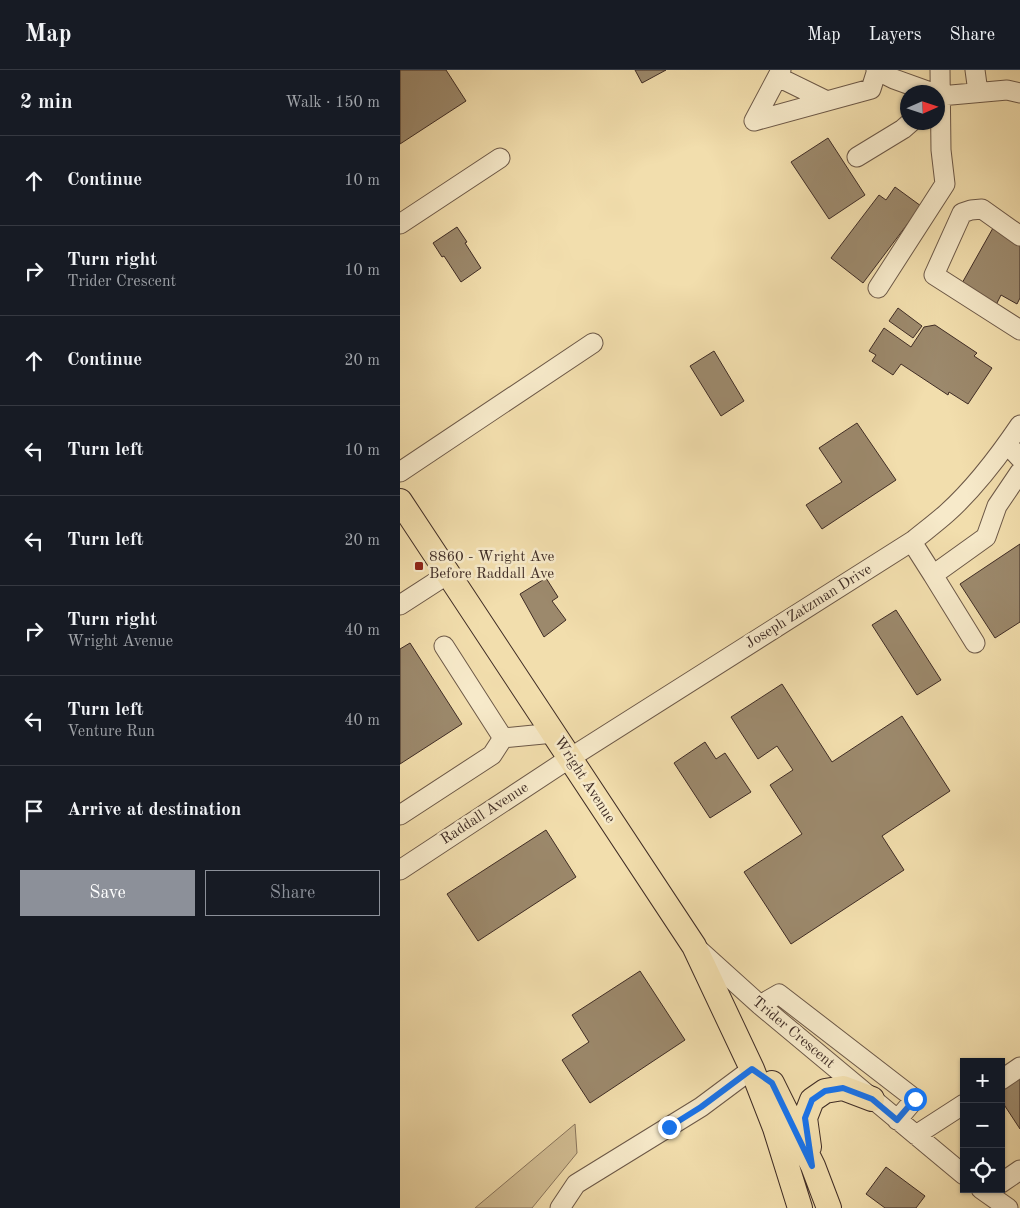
<!DOCTYPE html>
<meta charset="utf-8">
<style>
:root{--surface:#171b24;--page:#242831;--text:#f1f3f6;--muted:#9ea1a6;--line:#363941;--accent:#8c9099}
body{margin:0;font-family:"Old Standard TT",serif;background:var(--page);color:var(--text)}
.controls{position:absolute;right:15px;bottom:15px;display:grid;overflow:hidden;border-radius:0px;box-shadow:0 1px 4px #0004}
.controls button{width:45px;height:45px;display:grid;place-items:center;padding:0;border:0;border-bottom:1px solid var(--line);background:var(--surface);color:var(--text);font:25px sans-serif}
.compass{position:absolute;left:500px;top:15px;width:45px;height:45px;border-radius:50%;background:var(--surface);box-shadow:0 1px 4px #0004;rotate:87deg}
.stop{position:absolute;width:15px;height:15px;margin:-11px;border:4px solid #1a73e8;border-radius:50%;background:#fff}
.stop.end{background:#1a73e8;border-color:#fff;box-shadow:0 1px 5px #0008}
.list{margin:0;padding:0;list-style:none}
h2{display:flex;justify-content:space-between;align-items:center;height:65px;margin:0;padding:0 20px;font-size:21px}
h2 small{font-size:16px;font-weight:400;color:var(--muted)}
.list li{display:grid;grid-template-columns:32px 1fr auto;gap:15px;align-items:center;box-sizing:border-box;height:90px;padding:0 20px;border-top:1px solid var(--line)}
.list b{display:block;font-size:19px;white-space:nowrap}
.list p{margin:0;font-size:16px;white-space:nowrap;color:var(--muted)}
.list em{font-size:16px;font-style:normal;color:var(--muted)}
.actions{display:flex;gap:10px;padding:15px 20px}
.actions a{flex:1;padding:11px 0;border:1px solid var(--accent);border-radius:0px;text-align:center;font-size:18px;color:var(--accent)}
.actions .main{background:var(--accent);color:#fff}
.icon{flex:none;width:28px;height:28px;fill:none;stroke:currentColor;stroke-width:2;stroke-linecap:round;stroke-linejoin:round}
.map{position:relative;flex:none;width:620px;height:1138px;overflow:hidden}
header{display:flex;align-items:center;gap:30px;box-sizing:border-box;height:70px;padding:0 25px;background:var(--surface);border-bottom:1px solid var(--line)}
header strong{font-size:24px}
nav{display:flex;gap:28px;margin-inline-start:auto;font-size:18px}
main{display:flex}
aside{flex:1;background:var(--surface)}
.map>svg:first-child{display:block}
.green{fill:#d4c096;stroke:#8a765e}
.building{fill:#9c896c;stroke:#3f2c25}
.lines{fill:none;stroke-linecap:round;stroke-linejoin:round}
.minor-casing{stroke:#6c5847;stroke-width:21}
.major-casing{stroke:#3f2c25;stroke-width:26}
.minor{stroke:#f7eaca;stroke-width:19}
.major{stroke:#f2dead;stroke-width:24}
.route{stroke:#1a73e8;stroke-width:6}
.poi-dot{fill:#8f2418;stroke:#f7eaca;stroke-width:2}
.labels{text-anchor:middle;dominant-baseline:central;stroke-width:5;stroke-linejoin:round;paint-order:stroke}
.poi-label{font-size:15px;fill:#3f2c25;stroke:#f7eaca;text-anchor:start}
.street-label{font-size:15px;fill:#3f2c25;stroke:#f7eaca}
</style>
<header>
<strong>Map</strong>
<nav><a>Map</a><a>Layers</a><a>Share</a></nav>
</header>
<main>
<aside>
<h2>2 min<small>Walk · 150 m</small></h2>
<ul class="list">
<li><svg class="icon" aria-label="ahead" viewBox="0 0 24 24"><path d="M12 20V5M6 11l6-6 6 6"/></svg><div><b>Continue</b></div><em>10 m</em></li>
<li><svg class="icon" aria-label="right" viewBox="0 0 24 24"><path d="M7 20v-9h11M14 6l5 5-5 5"/></svg><div><b>Turn right</b><p>Trider Crescent</p></div><em>10 m</em></li>
<li><svg class="icon" aria-label="ahead" viewBox="0 0 24 24"><path d="M12 20V5M6 11l6-6 6 6"/></svg><div><b>Continue</b></div><em>20 m</em></li>
<li><svg class="icon" aria-label="left" viewBox="0 0 24 24"><path d="M17 20v-9H6M10 6l-5 5 5 5"/></svg><div><b>Turn left</b></div><em>10 m</em></li>
<li><svg class="icon" aria-label="left" viewBox="0 0 24 24"><path d="M17 20v-9H6M10 6l-5 5 5 5"/></svg><div><b>Turn left</b></div><em>20 m</em></li>
<li><svg class="icon" aria-label="right" viewBox="0 0 24 24"><path d="M7 20v-9h11M14 6l5 5-5 5"/></svg><div><b>Turn right</b><p>Wright Avenue</p></div><em>40 m</em></li>
<li><svg class="icon" aria-label="left" viewBox="0 0 24 24"><path d="M17 20v-9H6M10 6l-5 5 5 5"/></svg><div><b>Turn left</b><p>Venture Run</p></div><em>40 m</em></li>
<li><svg class="icon" aria-label="arrive" viewBox="0 0 24 24"><path d="M6 21V4h12l-3 4 3 4H6"/></svg><div><b>Arrive at destination</b></div></li>
</ul>
<div class="actions"><a class="main">Save</a><a>Share</a></div>
</aside>
<div class="map">
<svg width="620" height="1138" viewBox="0 0 620 1138">
<rect width="100%" height="100%" fill="#f2dead"/>
<filter id="stains"><feTurbulence type="fractalNoise" baseFrequency=".004" numOctaves="4"/><feColorMatrix values="0 0 0 0 .2 0 0 0 0 .09 0 0 0 0 .02 0 0 0 .5 -.17"/></filter>
<radialGradient id="worn" r=".72"><stop offset=".6" stop-color="#630" stop-opacity="0"/><stop offset="1" stop-color="#630" stop-opacity=".3"/></radialGradient>
<path class="green" d="M175 1054 177 1083 132 1138H75Z"/>
<path class="building" d="M0 0H46L66 31 0 74Z
M235 0H266L242 13Z
M428 68 465 125 429 149 391 92Z
M495 117 521 136 463 213 431 188 479 125 486 130Z
M57 157 67 172 65 173 81 198 61 212 44 186 42 187 33 173Z
M593 158 620 174V228L617 234 601 225 596 235 561 215Z
M498 238 522 256 513 268 489 251Z
M535 255 577 283 574 286 592 298 568 334 549 322 548 325 501 294 493 305 472 291 476 285 469 281 484 258 511 277 524 257Z
M314 281 344 331 321 346 290 296Z
M457 353 496 410 422 459 406 435 442 412 419 378Z
M620 474V552L595 568 560 514Z
M146 508 158 527 152 531 166 550 144 567 120 524Z
M496 540 541 610 517 625 472 555Z
M10 573 62 654 0 694V579Z
M382 614 432 692 502 646 550 721 482 766 504 800 391 874 344 802 402 764 370 715 393 700 377 676 358 689 331 647Z
M305 672 316 689 325 683 351 722 310 748 274 693Z
M146 760 176 807 78 871 47 824Z
M240 901 285 970 190 1033 162 990 189 972 172 945Z
M620 1004V1059L601 1030V1016Z
M486 1097 525 1126 516 1138H485L466 1124Z"/>
<g class="lines">
<defs>
<path id="minor" d="M476 0 494 9 530 22
M575 0 578 22
M378 7 427 31
M538 25 540 26 607 20 620 23
M354 51 471 19 477 0
M354 51 381 0
M457 87 503 59 511 52
M0 154 100 88
M620 166 582 139 571 140 562 143 534 205 620 260
M478 218 545 114 541 80 540 0
M607 374 620 388
M0 402 193 273
M512 472 533 505
M0 535 48 504
M575 573 533 505 586 467 597 436 620 402
M44 576 103 668 154 663
M0 745 92 685 103 668
M0 800 170 688 514 470C525 461 537 452 547 443 576 417 599 386 620 355
M298 879 360 935 564 1105
M360 935 379 924 515 1029 497 1050
M601 1010 620 997
M516 1065 564 1034
M601 1113 620 1100
M581 1119 608 1138
M160 1138 176 1114 301 1037 352 999"/>
<path id="major" d="M0 431 294 876 352 999 375 1058 400 1138
M372 1013 413 1096 429 1138
M409 1077 405 1048 412 1030 425 1021 443 1018 472 1029"/>
</defs>
<use href="#minor" class="minor-casing"/>
<use href="#major" class="major-casing"/>
<use href="#minor" class="minor"/>
<use href="#major" class="major"/>
</g>
<g class="lines">
<path class="route" d="M269 1057 301 1037 352 999 372 1013 412 1096 405 1048 412 1030 425 1021 443 1018 472 1029 497 1050 515 1029"/>
</g>
<rect class="poi-dot" x="14" y="491" width="10" height="10" rx="2.5"/>
<g class="labels">
<g class="poi-label">
<text x="29" y="487">8860 - Wright Ave<tspan x="29" dy="17">Before Raddall Ave</tspan></text>
</g>
<g class="street-label">
<text transform="translate(409 537) rotate(-32)">Joseph Zatzman Drive</text>
<text transform="translate(184 710) rotate(57)">Wright Avenue</text>
<text transform="translate(85 744) rotate(-33)">Raddall Avenue</text>
<text transform="translate(393 963) rotate(40)">Trider Crescent</text>
</g>
</g>
<rect width="100%" height="100%" filter="url(#stains)"/>
<rect width="100%" height="100%" fill="url(#worn)"/>
</svg>
<div class="controls">
<button>+</button>
<button>−</button>
<button><svg class="icon" aria-label="locate" viewBox="0 0 24 24"><circle cx="12" cy="12" r="6"/><path d="M12 2v4M12 18v4M2 12h4M18 12h4"/></svg></button>
</div>
<svg class="compass" viewBox="-18 -18 36 36"><path d="M0-13l5 13h-10z" fill="#e53935"/><path d="M0 13l5-13h-10z" fill="#9ea1a6"/></svg>
<div class="stop" style="left:515px;top:1029px"></div>
<div class="stop end" style="left:269px;top:1057px"></div>
</div>
</main>
